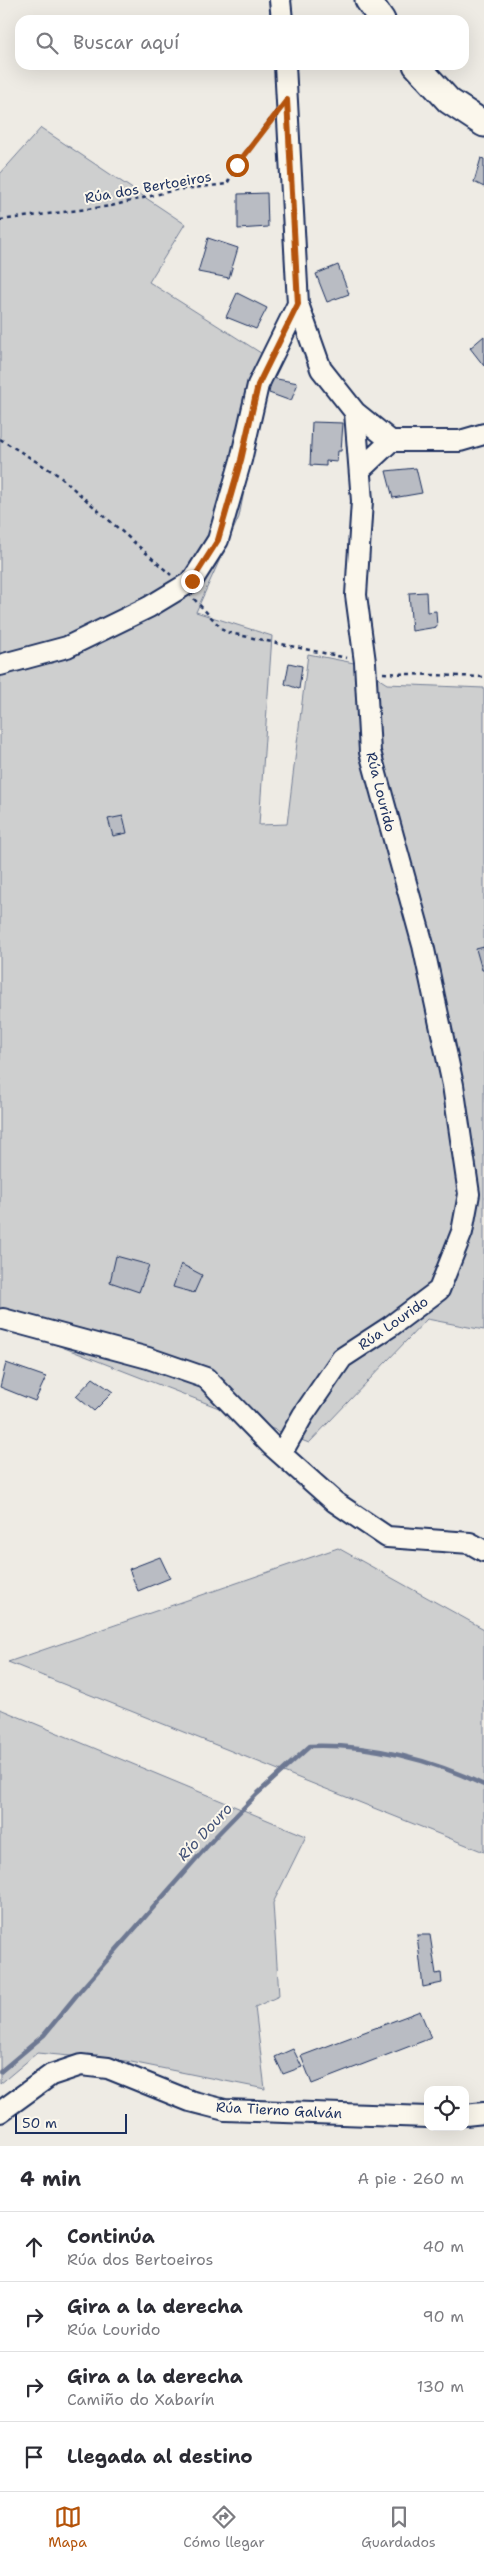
<!DOCTYPE html>
<html lang="es">
<meta charset="utf-8">
<style>
:root{--surface:#fff;--page:#f2f2f3;--text:#2b2b33;--muted:#7c7c81;--line:#e1e1e2;--accent:#b45309}
body{margin:0;font-family:"Shantell Sans",sans-serif;background:var(--page);color:var(--text)}
.controls{position:absolute;right:15px;bottom:15px;display:grid;overflow:hidden;border-radius:10px;box-shadow:0 5px 20px #0002}
.controls button{width:45px;height:45px;display:grid;place-items:center;padding:0;border:0;border-bottom:1px solid var(--line);background:var(--surface);color:var(--text);font:25px sans-serif}
.scale{position:absolute;left:15px;bottom:12px;width:112px;box-sizing:border-box;padding-left:5px;border:2px solid #1b2f5e;border-top:0;font-size:14px;line-height:18px;white-space:nowrap;color:#1b2f5e;-webkit-text-stroke:4px #fbf7ec;paint-order:stroke}
.stop{position:absolute;width:15px;height:15px;margin:-11px;border:4px solid #b45309;border-radius:50%;background:#fff}
.stop.end{background:#b45309;border-color:#fff;box-shadow:0 1px 5px #0008}
.list{margin:0;padding:0;list-style:none}
h2{display:flex;justify-content:space-between;align-items:center;height:65px;margin:0;padding:0 20px;font-size:21px}
h2 small{font-size:16px;font-weight:400;color:var(--muted)}
.list li{display:grid;grid-template-columns:32px 1fr auto;gap:15px;align-items:center;box-sizing:border-box;height:70px;padding:0 20px;border-top:1px solid var(--line)}
.list b{display:block;font-size:19px;white-space:nowrap}
.list p{margin:0;font-size:16px;white-space:nowrap;color:var(--muted)}
.list em{font-size:16px;font-style:normal;color:var(--muted)}
.icon{flex:none;width:28px;height:28px;fill:none;stroke:currentColor;stroke-width:2;stroke-linecap:round;stroke-linejoin:round}
.map{position:relative;flex:none;width:484px;height:2146px;overflow:hidden}
.search{position:absolute;background:var(--surface);box-shadow:0 5px 20px #0002;left:15px;right:15px;top:15px;height:55px;display:flex;align-items:center;gap:12px;box-sizing:border-box;padding:0 18px;border-radius:15px;color:var(--muted);font-size:19px}
.sheet{height:345px;background:var(--surface)}
nav{display:flex;justify-content:space-around;align-items:center;box-sizing:border-box;height:70px;border-top:1px solid var(--line);background:var(--surface);font-size:14px;color:var(--muted)}
nav a{display:grid;justify-items:center;gap:2px}
nav .on{color:var(--accent)}
.map>svg:first-child{display:block}
.green{fill:#cecfcf;stroke:#747f96}
.lines{fill:none;stroke-linecap:round;stroke-linejoin:round}
.stream{stroke:#6d7892;stroke-width:4.5}
.building{fill:#b9bcc3;stroke:#1b2f5e}
.minor-casing{stroke:#1b2f5e;stroke-width:24}
.major-casing{stroke:#1b2f5e;stroke-width:29}
.path{stroke:#1b2f5e;stroke-width:2.5;stroke-dasharray:4 4;stroke-linecap:butt}
.minor{stroke:#fbf7ec;stroke-width:20}
.major{stroke:#fbf7ec;stroke-width:25}
.route{stroke:#b45309;stroke-width:6}
.labels{text-anchor:middle;dominant-baseline:central;stroke-width:4;stroke-linejoin:round;paint-order:stroke}
.street-label{font-size:14px;fill:#1b2f5e;stroke:#fbf7ec}
.water-label{font-size:15px;font-style:italic;fill:#445378;stroke:#fbf7ec}
</style>
<div class="map">
<svg width="484" height="2146" viewBox="0 0 484 2146">
<rect width="100%" height="100%" fill="#eeebe4"/>
<filter id="ink" filterUnits="userSpaceOnUse"><feTurbulence type="fractalNoise" baseFrequency=".02" numOctaves="2"/><feDisplacementMap in="SourceGraphic" scale="10" xChannelSelector="R" yChannelSelector="G"/><feConvolveMatrix kernelMatrix="1 2 1 2 8 2 1 2 1" color-interpolation-filters="sRGB"/></filter>
<g filter="url(#ink)">
<path class="green" d="M41 128 185 224 149 282 264 355 257 425 239 517 196 612 272 636 259 825 287 824 308 654 354 663 387 684 484 688V1330L427 1319 309 1443 0 1323V174Z
M338 1548 484 1629V1852L8 1662Z
M0 1709 306 1836 273 1903 279 1996 255 2007 265 2089 126 2061 37 2053 0 2084Z"/>
<g class="lines">
<path class="stream" d="M0 2072 44 2035 80 1991 217 1835 257 1794 310 1746C371 1744 429 1759 484 1785"/>
</g>
<path class="building" d="M481 158 484 159V187L474 182Z
M267 193 268 227 238 229V194Z
M208 238 238 248 229 278 198 272Z
M338 265 349 294 327 302 316 274Z
M237 293 267 308 256 329 226 317Z
M484 336V366L470 348Z
M272 378 298 383 291 401 269 393Z
M312 422 343 423 341 451H338L337 462 326 461V466L310 465Z
M416 468 422 493 393 498 386 471Z
M426 592 427 612 436 611 437 627 412 631 409 593Z
M289 663 302 666 299 689 285 684Z
M123 816 127 833 113 836 108 819Z
M484 947V970H482L476 949Z
M116 1256 149 1265 139 1292 110 1282Z
M181 1264 202 1275 194 1293 173 1287Z
M6 1363 46 1377 35 1401 0 1387Z
M93 1378 113 1392 94 1411 76 1396Z
M160 1557 170 1578 138 1591 129 1569Z
M417 1935H430L436 1974 441 1973 442 1983 423 1987Z
M420 2011 431 2038 312 2084 301 2056Z
M293 2049 302 2067 283 2074 275 2057Z"/>
<g class="lines">
<defs>
<path id="minor" d="M280 0 282 20
M355 412 391 441 360 470
M391 441H460L484 434
M0 665 67 647 149 607 192 581 218 540 241 460 258 385 298 304
M3 1319 148 1358 206 1378 271 1445 335 1502 387 1537 470 1543 484 1551
M281 1454 303 1415 342 1358 391 1326 439 1290 462 1232 469 1194 453 1085 423 945 370 752 365 662 356 595 362 501 355 412 321 369 298 304 285 65
M0 2112 51 2075 81 2065 108 2068 190 2101 225 2110 428 2117
M465 2115 484 2113"/>
<path id="major" d="M368 0 382 20
M416 65 449 101 484 124"/>
</defs>
<use href="#minor" class="minor-casing"/>
<use href="#major" class="major-casing"/>
<path class="path" d="M0 220 111 206 175 190 227 184 237 165 271 119
M0 439 58 475 171 575
M194 599 225 632 347 658
M383 673 484 677"/>
<use href="#minor" class="minor"/>
<use href="#major" class="major"/>
</g>
</g>
<g class="lines" filter="url(#ink)">
<path class="route" d="M192 581 218 540 241 460 258 385 298 304 287 100 237 165"/>
</g>
<g class="labels">
<g class="street-label">
<text transform="translate(148 187) rotate(-10)">Rúa dos Bertoeiros</text>
<text transform="translate(381 792) rotate(76)">Rúa Lourido</text>
<text transform="translate(393 1323) rotate(-35)">Rúa Lourido</text>
<text transform="translate(279 2110) rotate(3)">Rúa Tierno Galván</text>
</g>
<g class="water-label">
<text transform="translate(205 1832) rotate(-47)">Río Douro</text>
</g>
</g>
</svg>
<div class="controls">
<button><svg class="icon" aria-label="locate" viewBox="0 0 24 24"><circle cx="12" cy="12" r="6"/><path d="M12 2v4M12 18v4M2 12h4M18 12h4"/></svg></button>
</div>
<div class="scale">50 m</div>
<div class="stop" style="left:237px;top:165px"></div>
<div class="stop end" style="left:192px;top:581px"></div>
<div class="search"><svg class="icon" aria-label="search" viewBox="0 0 24 24"><circle cx="10" cy="10" r="6"/><path d="M15 15l6 6"/></svg>Buscar aquí</div>
</div>
<section class="sheet">
<h2>4 min<small>A pie · 260 m</small></h2>
<ul class="list">
<li><svg class="icon" aria-label="ahead" viewBox="0 0 24 24"><path d="M12 20V5M6 11l6-6 6 6"/></svg><div><b>Continúa</b><p>Rúa dos Bertoeiros</p></div><em>40 m</em></li>
<li><svg class="icon" aria-label="right" viewBox="0 0 24 24"><path d="M7 20v-9h11M14 6l5 5-5 5"/></svg><div><b>Gira a la derecha</b><p>Rúa Lourido</p></div><em>90 m</em></li>
<li><svg class="icon" aria-label="right" viewBox="0 0 24 24"><path d="M7 20v-9h11M14 6l5 5-5 5"/></svg><div><b>Gira a la derecha</b><p>Camiño do Xabarín</p></div><em>130 m</em></li>
<li><svg class="icon" aria-label="arrive" viewBox="0 0 24 24"><path d="M6 21V4h12l-3 4 3 4H6"/></svg><div><b>Llegada al destino</b></div></li>
</ul>
</section>
<nav>
<a class="on"><svg class="icon" aria-label="map" viewBox="0 0 24 24"><path d="M3 6l6-2 6 2 6-2v14l-6 2-6-2-6 2zM9 4v14M15 6v14"/></svg>Mapa</a>
<a><svg class="icon" aria-label="directions" viewBox="0 0 24 24"><path d="M12 3l9 9-9 9-9-9zM9 14v-3h6M13 9l2 2-2 2"/></svg>Cómo llegar</a>
<a><svg class="icon" aria-label="saved" viewBox="0 0 24 24"><path d="M7 4h10v16l-5-4-5 4z"/></svg>Guardados</a>
</nav>
